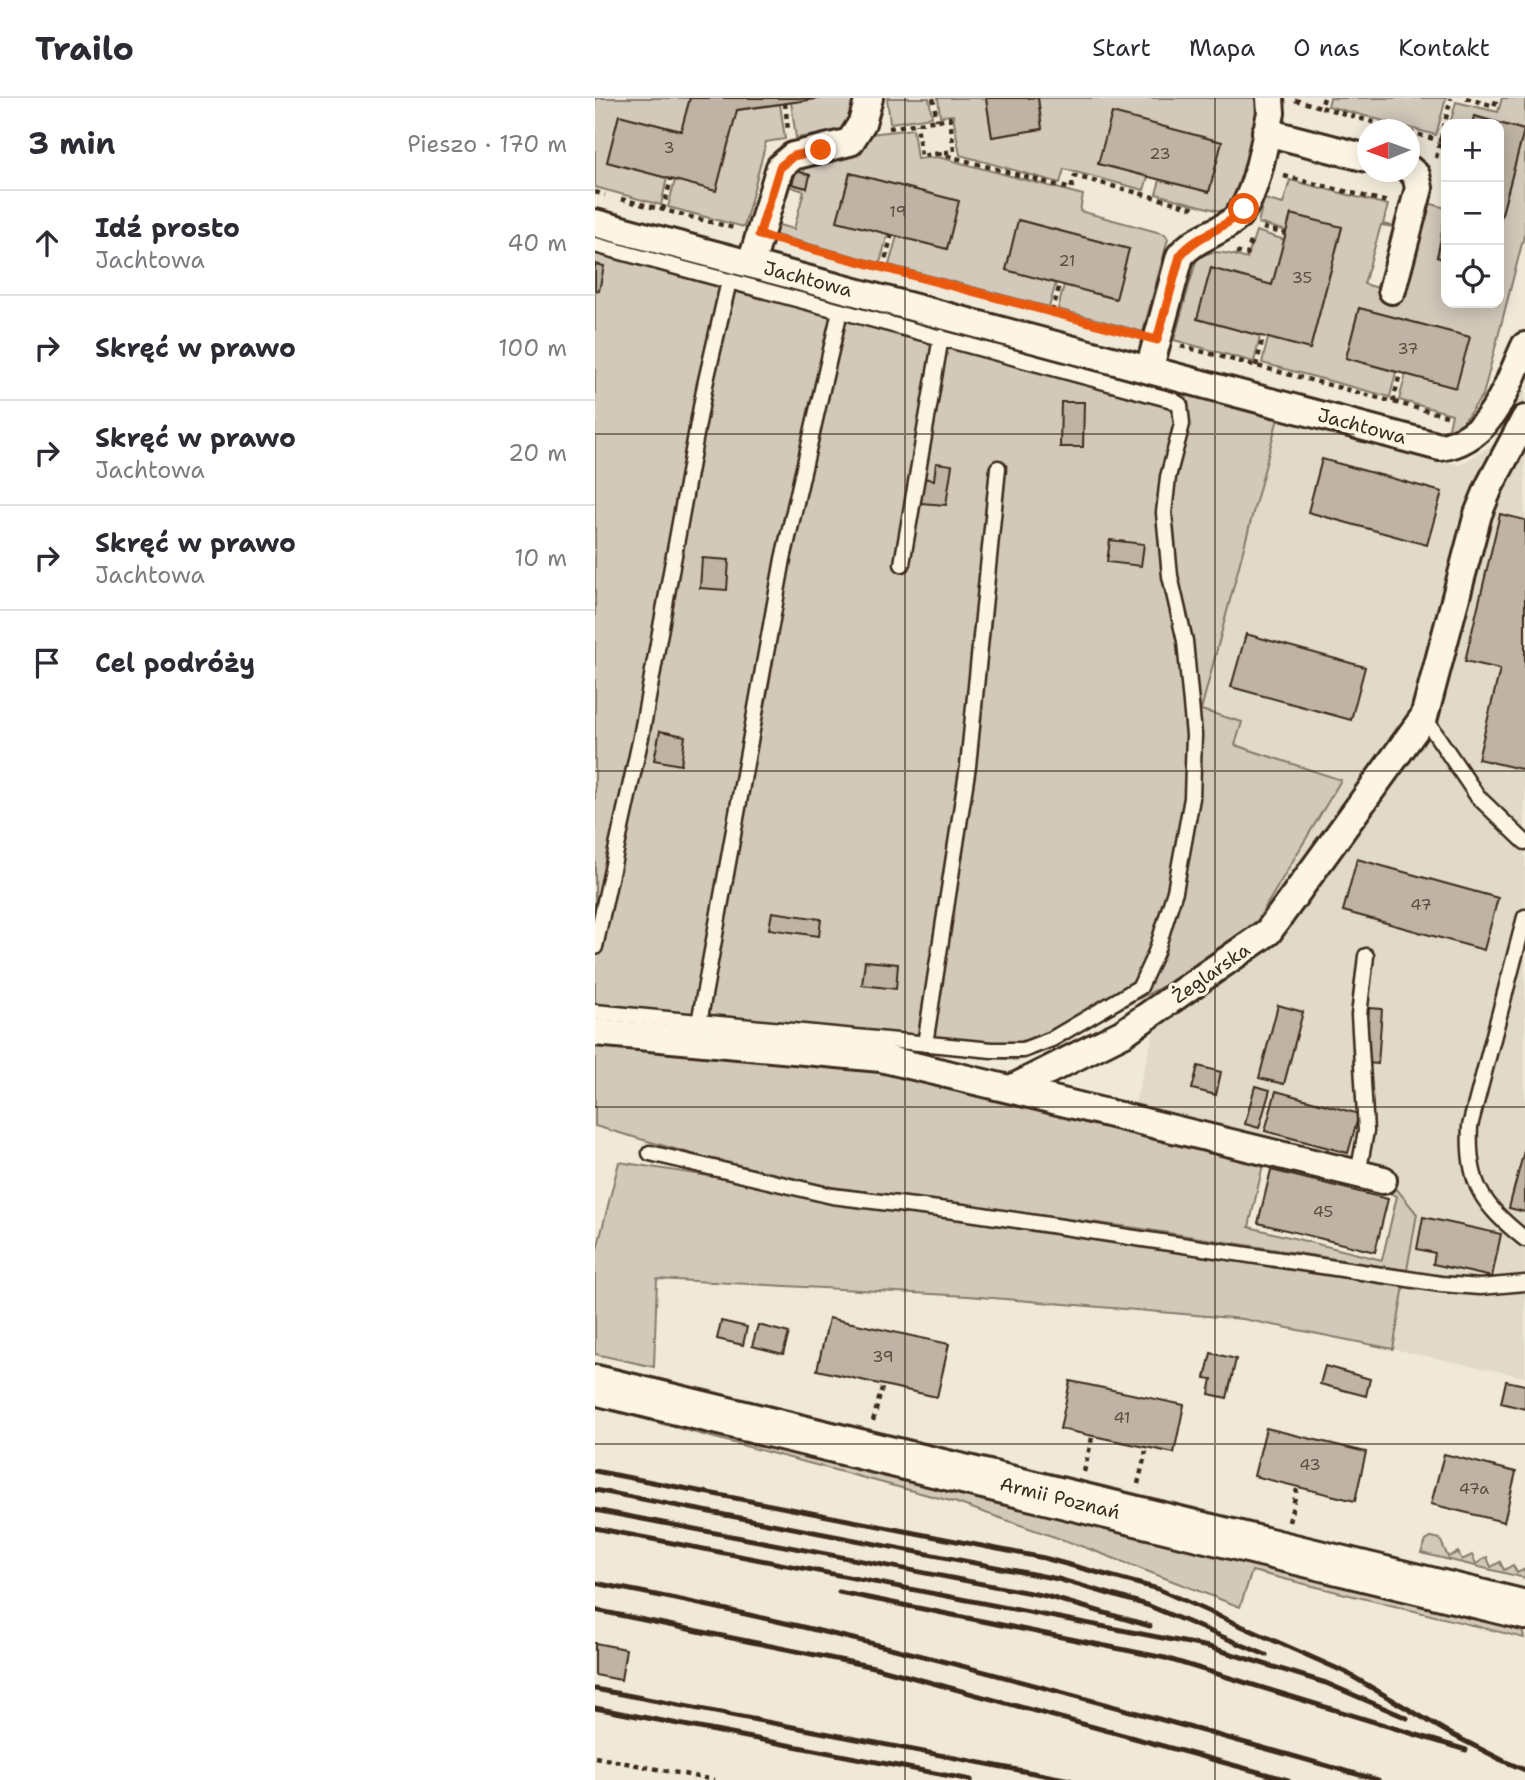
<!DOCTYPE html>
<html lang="pl">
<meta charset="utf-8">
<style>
:root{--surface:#fff;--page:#f7f7f7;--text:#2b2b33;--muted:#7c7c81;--line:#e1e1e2}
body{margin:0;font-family:"Shantell Sans",sans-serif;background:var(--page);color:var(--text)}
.controls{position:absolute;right:21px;top:21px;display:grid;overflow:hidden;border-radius:14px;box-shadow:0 4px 18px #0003}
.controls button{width:63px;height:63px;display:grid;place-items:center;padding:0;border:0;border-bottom:2px solid var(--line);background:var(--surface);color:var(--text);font:35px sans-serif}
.compass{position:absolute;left:762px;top:21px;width:63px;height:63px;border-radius:50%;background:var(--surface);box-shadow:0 4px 18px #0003;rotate:269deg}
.stop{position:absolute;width:21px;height:21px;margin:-16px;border:5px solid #ea580c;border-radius:50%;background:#fff}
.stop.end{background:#ea580c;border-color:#fff;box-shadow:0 2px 7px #0008}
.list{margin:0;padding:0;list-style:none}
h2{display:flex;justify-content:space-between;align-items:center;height:91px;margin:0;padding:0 28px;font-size:30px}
h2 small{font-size:23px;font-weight:400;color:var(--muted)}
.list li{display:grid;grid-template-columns:46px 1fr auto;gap:21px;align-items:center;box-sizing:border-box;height:105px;padding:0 28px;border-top:2px solid var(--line)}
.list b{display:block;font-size:26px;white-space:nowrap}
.list p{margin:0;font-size:23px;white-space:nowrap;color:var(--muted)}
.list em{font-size:23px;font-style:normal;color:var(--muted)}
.icon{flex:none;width:38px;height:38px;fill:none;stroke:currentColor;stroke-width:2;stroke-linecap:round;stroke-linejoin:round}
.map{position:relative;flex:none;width:930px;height:1682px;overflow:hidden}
header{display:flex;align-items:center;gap:42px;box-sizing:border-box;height:98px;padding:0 35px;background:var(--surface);border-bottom:2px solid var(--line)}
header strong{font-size:33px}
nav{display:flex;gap:38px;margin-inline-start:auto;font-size:24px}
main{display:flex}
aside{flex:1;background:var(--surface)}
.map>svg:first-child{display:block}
.built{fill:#e1d9c9}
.green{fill:#d2c9ba;stroke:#867a6c;stroke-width:2}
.building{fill:#beb3a4;stroke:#3b2a1e;stroke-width:2}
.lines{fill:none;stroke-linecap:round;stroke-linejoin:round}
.service-casing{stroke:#3b2a1e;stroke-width:19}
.minor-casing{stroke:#3b2a1e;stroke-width:32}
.secondary-casing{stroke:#3b2a1e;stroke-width:44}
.path{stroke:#3b2a1e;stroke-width:4.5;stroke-dasharray:5 5;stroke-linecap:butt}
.service{stroke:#fcf5e5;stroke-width:14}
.minor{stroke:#fcf5e5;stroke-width:26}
.secondary{stroke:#fcf5e5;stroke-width:38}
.rail{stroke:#3b2a1e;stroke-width:5}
.route{stroke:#ea580c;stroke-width:9}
.grid{fill:none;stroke:#3b2a1e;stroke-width:2;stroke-opacity:0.55}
.labels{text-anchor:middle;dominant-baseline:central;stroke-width:7;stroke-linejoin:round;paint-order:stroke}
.number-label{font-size:16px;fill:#5c4c40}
.street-label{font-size:19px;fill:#3b2a1e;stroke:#fcf5e5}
</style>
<header>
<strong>Trailo</strong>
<nav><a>Start</a><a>Mapa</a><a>O nas</a><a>Kontakt</a></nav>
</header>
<main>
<aside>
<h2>3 min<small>Pieszo · 170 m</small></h2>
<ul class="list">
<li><svg class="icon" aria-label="ahead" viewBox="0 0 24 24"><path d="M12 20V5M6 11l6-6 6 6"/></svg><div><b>Idź prosto</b><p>Jachtowa</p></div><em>40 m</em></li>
<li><svg class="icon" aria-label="right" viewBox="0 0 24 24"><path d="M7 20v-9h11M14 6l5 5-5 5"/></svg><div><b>Skręć w prawo</b></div><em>100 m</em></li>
<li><svg class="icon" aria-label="right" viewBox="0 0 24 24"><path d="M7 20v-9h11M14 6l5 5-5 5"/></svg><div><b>Skręć w prawo</b><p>Jachtowa</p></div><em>20 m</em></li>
<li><svg class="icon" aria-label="right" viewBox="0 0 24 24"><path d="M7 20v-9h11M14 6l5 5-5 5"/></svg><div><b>Skręć w prawo</b><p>Jachtowa</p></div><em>10 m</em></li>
<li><svg class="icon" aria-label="arrive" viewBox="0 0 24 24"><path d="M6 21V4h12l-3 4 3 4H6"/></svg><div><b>Cel podróży</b></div></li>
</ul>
</aside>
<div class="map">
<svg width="930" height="1682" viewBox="0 0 930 1682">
<rect width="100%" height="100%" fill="#f0e9d9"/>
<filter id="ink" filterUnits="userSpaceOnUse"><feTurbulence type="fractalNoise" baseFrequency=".0143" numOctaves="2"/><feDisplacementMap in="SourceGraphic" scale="14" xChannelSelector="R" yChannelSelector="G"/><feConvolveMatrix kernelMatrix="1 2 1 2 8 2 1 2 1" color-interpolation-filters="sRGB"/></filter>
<g filter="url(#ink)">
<path class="built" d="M930 283V1279L798 1251 822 1116 786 1071 538 1012 572 886 662 823 746 682 639 646 606 613 683 320 865 367 902 344Z"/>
<path class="green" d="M0 0H95L86 33 24 17 12 64 72 80 66 107 0 89Z
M228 0H262L253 32 201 40 196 4Z
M292 0H334L337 19 295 25Z
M343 0H391L397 39 447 31 443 0H665L666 8 643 101 632 115 561 96 565 82 614 94 626 44 517 16 504 65 553 79 549 92 469 71 465 85 365 57 358 17 345 18Z
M735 0H851L841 37 733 8Z
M907 0H930V134L888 297 859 336 853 334 857 316 804 302 811 276 861 289 874 239 764 210 751 260 801 274 795 299 667 265 673 240 715 251 747 130 696 116 692 133 663 125 669 101 688 106 695 82 793 107 788 126 805 130 786 127 769 186 809 197 833 105 851 110 842 159 851 162V205H904V127L929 32 880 18 877 26H855L861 4 903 14Z
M185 6 190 41 171 44 149 129 73 109 80 82 121 92 142 12Z
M318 31 322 61 343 59 488 97 485 113 570 136 573 141 548 234 463 211 469 187 534 151 424 122 411 172 461 185 454 209 294 167 302 138 352 150 363 103 255 75 243 122 293 135 285 165 177 136 180 126 199 131 209 93 190 87 193 77 199 78 197 86 211 90 215 78 208 76 210 67C237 63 264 64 275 36Z
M661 133 690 142 677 187 616 171 603 221 665 238 659 264 579 242 601 163C615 148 635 156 652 161Z
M0 140 683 320 606 612 647 624 640 647 746 682 662 823 572 886 436 958 422 962 0 923Z
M0 948 265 964 668 1067 654 1129 787 1162 802 1098 789 1093 793 1080 822 1116 812 1172 541 1130 230 1088 101 1057 0 1028Z
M24 1064 120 1079 241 1106 415 1129 809 1188 798 1251 648 1221 373 1198 62 1181 59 1269 0 1256V1159Z
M0 1265 604 1411 603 1415 0 1269Z
M16 1309 927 1532 929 1540 657 1473 645 1509 497 1452 359 1404 15 1312Z
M837 1439 845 1441 853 1459 863 1454 867 1462 877 1457 881 1466 892 1459 896 1469 905 1464 909 1472 918 1467 922 1475 930 1471V1480L826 1455 831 1443Z"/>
<path class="building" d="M95 0H228L142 12 121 93 12 64 24 17 86 33Z
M391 0H443L447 31 397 39Z
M517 15 627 44 614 94 503 66Z
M879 18 929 32 904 127V26H877Z
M201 73 215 77 212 90 197 86Z
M255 75 364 103 352 151 242 123Z
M696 116 747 129 715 251 602 221 616 170 677 187Z
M423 122 534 151 521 201 411 172Z
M851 122V162L842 159Z
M0 166 9 168 4 193 0 192Z
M764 210 875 239 861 290 751 260Z
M466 304H489L488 349H465Z
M727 361 847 394 832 447 713 414Z
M341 365 357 367 351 407 326 405 328 380 339 382Z
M905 416 930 422V672L883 661 905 571 870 563Z
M515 442 549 446 546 468 512 464Z
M107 460 134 462 132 492 105 490Z
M651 536 770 569 756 622 636 589Z
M65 633 90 638 86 667 59 662Z
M762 761 903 800 889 852 748 813Z
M177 814 226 821 224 838 174 831Z
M270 863 303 866 301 891 267 887Z
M683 907 708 914 689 986 664 980Z
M774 910 787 911 783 966 771 965Z
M603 968 626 974 621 997 597 991Z
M660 988 675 992 664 1030 650 1026Z
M681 993 764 1016 753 1055 670 1033Z
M930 1049V1114L914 1110Z
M676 1072 793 1101 780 1154 663 1125Z
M828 1119 906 1136 897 1179 838 1166 840 1155 822 1151Z
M234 1220 354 1246 342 1299 222 1272Z
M126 1223 152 1229 148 1247 122 1241Z
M163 1227 194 1235 188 1256 157 1248Z
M616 1255 641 1261 632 1300 614 1296 617 1281 610 1280Z
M730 1268 775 1281 771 1298 725 1286Z
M475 1283 589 1307 579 1355 465 1331Z
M911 1283 930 1287V1311L906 1305Z
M671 1330 771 1354 760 1403 659 1378Z
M849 1356 921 1374 909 1424 836 1406Z
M0 1545 31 1551 26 1582 0 1577Z"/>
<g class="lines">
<defs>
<path id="service" d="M0 147 577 302 585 307 587 326 573 379 569 415 575 478 590 543 599 637 597 700 580 793 561 854 545 889 457 941 428 952H397L0 914
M307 466 346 239
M829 619 883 699 930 744
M930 819 875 1028C872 1085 886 1106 930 1141
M0 849 46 639 110 287 134 183
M104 925 188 461 245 213
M330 946 373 668 403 370
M55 1055 237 1098 368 1114 846 1186 885 1189 930 1185
M763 1076 771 1033 764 917 771 858"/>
<path id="minor" d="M671 34 772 60
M0 125 845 349C897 342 911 289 930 248
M156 166 185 69 198 58 255 44 267 25 274 0
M797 192 824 90 821 77 814 71
M554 272 585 158C599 140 622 136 639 122 661 104 669 44 676 15L675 0
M0 934 286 960 788 1082
M416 991 528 935 673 834 829 619 883 416 895 387 930 321"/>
<path id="secondary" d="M0 1287 930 1512"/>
</defs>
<use href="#service" class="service-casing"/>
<use href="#minor" class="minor-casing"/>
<use href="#secondary" class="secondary-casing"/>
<path class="path" d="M338 0 342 22
M729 0 726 9 805 32
M871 0 899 8 902 0
M700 2 726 9
M190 5 193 32
M294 30 355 20 359 53 326 58 322 26
M814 34 846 43
M342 55 476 91 480 78 603 111
M841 60 856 0
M689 78 793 104
M0 94 10 97
M26 101 139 130
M68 112 76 81
M668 130 691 136
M188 143 538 236
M641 154 652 157 656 143
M288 170 297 136
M457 214 465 186
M586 248 852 318
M661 268 668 239
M798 304 805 275
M278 1323 287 1290
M489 1374 497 1340
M543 1386 551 1353
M694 1424 702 1391
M0 1659 119 1682"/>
<use href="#service" class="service"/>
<use href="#minor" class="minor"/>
<use href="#secondary" class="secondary"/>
<path class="rail" d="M0 1373 449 1460 563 1491 750 1574 854 1635 913 1665
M0 1392 463 1481 552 1507 671 1557
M0 1412 451 1498 555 1528
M0 1430 614 1549 731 1585 812 1620
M0 1485C265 1535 523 1609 783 1682
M244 1494 570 1560 871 1652
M0 1512 279 1569 693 1682
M0 1591 475 1682
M0 1610 376 1682
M904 1661 930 1672"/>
</g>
</g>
<g class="lines" filter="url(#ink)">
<path class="route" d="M226 52 198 58 185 69 164 137 562 242 585 158C601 137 631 131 649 111"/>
</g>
<path class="grid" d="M310 0V1682M620 0V1682M0 336H930M0 673H930M0 1009H930M0 1346H930"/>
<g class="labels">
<g class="number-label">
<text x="74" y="49">3</text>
<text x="565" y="55">23</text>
<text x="303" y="113">19</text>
<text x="472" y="162">21</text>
<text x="707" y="179">35</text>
<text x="813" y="250">37</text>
<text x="826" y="806">47</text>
<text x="728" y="1113">45</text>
<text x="288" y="1258">39</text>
<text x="527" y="1319">41</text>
<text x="715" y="1366">43</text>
<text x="879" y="1390">47a</text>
</g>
<g class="street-label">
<text transform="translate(213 181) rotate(15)">Jachtowa</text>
<text transform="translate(767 328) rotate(15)">Jachtowa</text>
<text transform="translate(616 875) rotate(-35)">Żeglarska</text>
<text transform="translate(465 1400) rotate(14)">Armii Poznań</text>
</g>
</g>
</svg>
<div class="controls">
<button>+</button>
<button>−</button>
<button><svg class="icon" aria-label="locate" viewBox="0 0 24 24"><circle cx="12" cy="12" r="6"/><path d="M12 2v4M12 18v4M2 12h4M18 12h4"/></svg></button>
</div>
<svg class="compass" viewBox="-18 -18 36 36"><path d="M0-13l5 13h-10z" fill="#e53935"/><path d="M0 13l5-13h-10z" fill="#7c7c81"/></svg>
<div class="stop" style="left:649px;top:111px"></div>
<div class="stop end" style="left:226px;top:52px"></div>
</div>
</main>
